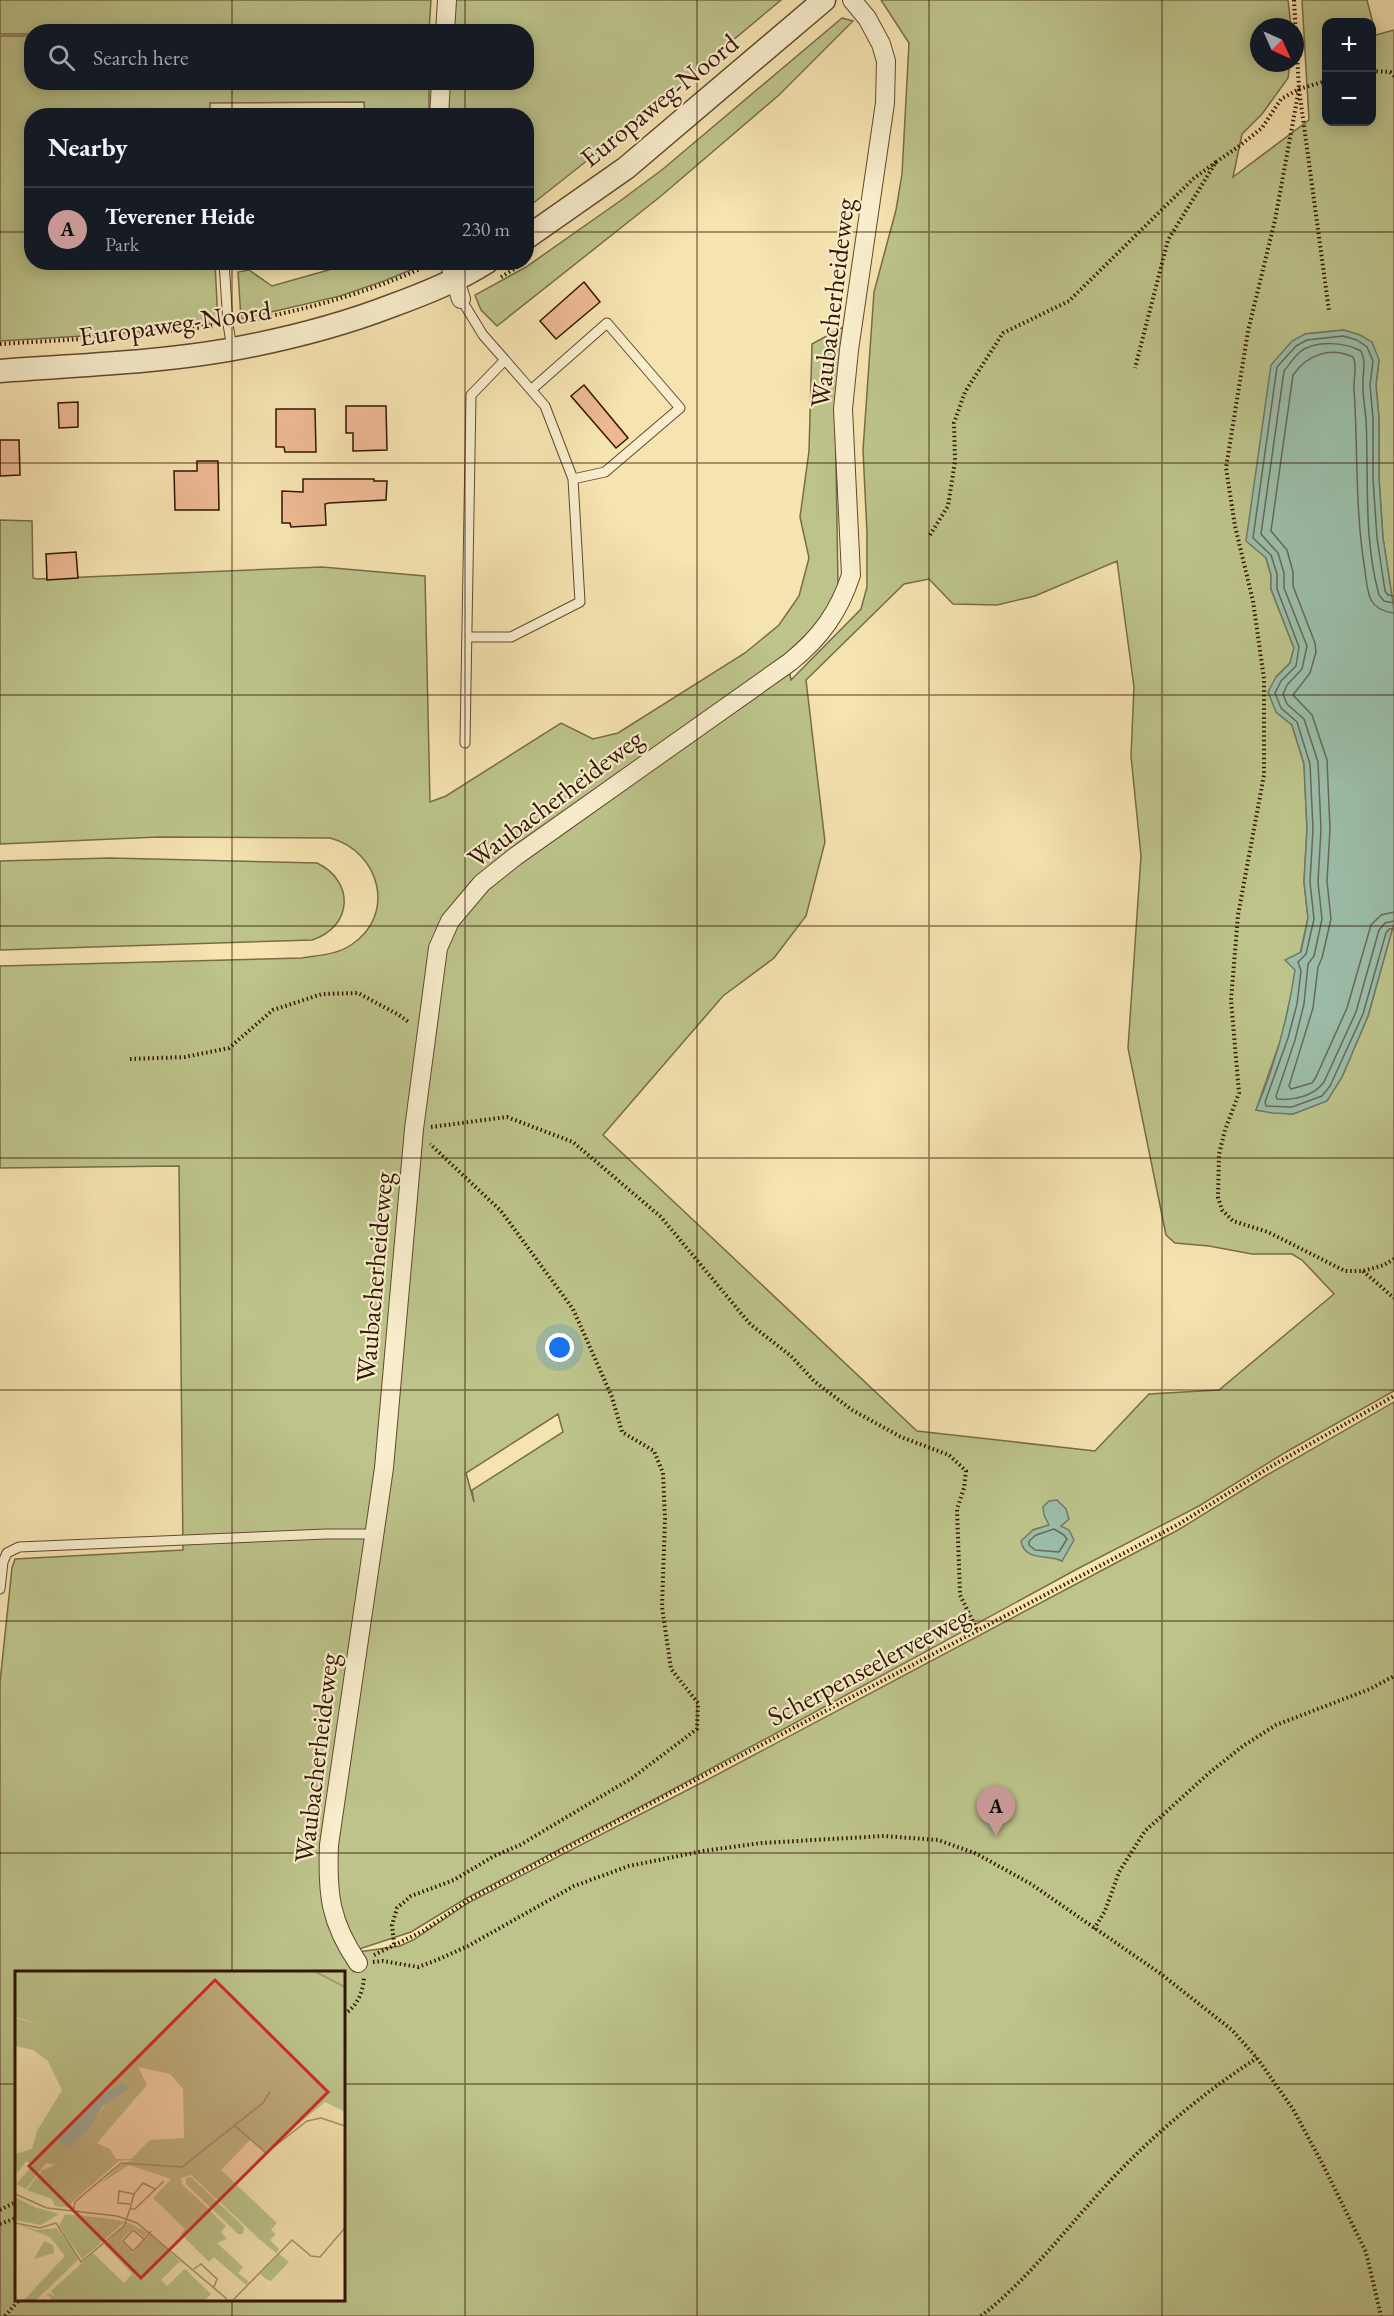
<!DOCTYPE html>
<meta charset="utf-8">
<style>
:root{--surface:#171b24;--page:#242831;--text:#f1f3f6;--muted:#9ea1a6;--line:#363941;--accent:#c59692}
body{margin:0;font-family:"EB Garamond",serif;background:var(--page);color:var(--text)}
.controls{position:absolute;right:18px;top:18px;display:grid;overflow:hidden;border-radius:12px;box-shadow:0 3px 15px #0003}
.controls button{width:54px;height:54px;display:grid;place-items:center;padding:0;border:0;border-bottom:2px solid var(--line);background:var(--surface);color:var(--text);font:30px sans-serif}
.compass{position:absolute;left:1250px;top:18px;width:54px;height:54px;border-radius:50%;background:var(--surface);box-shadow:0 3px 15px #0003;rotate:135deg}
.you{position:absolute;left:560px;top:1348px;width:21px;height:21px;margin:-15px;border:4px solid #fff;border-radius:50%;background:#1a73e8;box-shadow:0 0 0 9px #1a73e833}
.badge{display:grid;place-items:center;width:39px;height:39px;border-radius:50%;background:var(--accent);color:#111;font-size:20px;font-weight:700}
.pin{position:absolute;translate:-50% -50px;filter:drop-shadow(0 2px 3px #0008)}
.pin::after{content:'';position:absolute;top:32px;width:21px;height:18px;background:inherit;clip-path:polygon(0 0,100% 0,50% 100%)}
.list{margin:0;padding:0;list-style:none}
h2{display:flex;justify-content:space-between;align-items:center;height:78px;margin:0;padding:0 24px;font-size:26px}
h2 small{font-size:20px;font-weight:400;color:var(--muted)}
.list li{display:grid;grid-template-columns:39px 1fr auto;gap:18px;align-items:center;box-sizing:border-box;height:84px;padding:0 24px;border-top:2px solid var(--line)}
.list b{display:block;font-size:22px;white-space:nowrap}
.list p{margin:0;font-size:20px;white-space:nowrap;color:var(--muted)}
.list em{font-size:20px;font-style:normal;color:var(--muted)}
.icon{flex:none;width:33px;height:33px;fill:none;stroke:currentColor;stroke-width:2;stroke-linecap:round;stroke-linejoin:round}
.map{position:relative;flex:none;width:1394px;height:2316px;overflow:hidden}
.search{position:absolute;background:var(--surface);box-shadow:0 3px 15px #0003;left:24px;top:24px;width:510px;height:66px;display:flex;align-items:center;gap:15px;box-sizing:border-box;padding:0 21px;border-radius:24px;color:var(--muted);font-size:22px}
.panel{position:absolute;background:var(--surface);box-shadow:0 3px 15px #0003;left:24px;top:108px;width:510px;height:162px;border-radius:24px}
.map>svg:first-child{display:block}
.green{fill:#bdc38b;stroke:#786c46;stroke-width:1.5;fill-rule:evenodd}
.water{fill:#9cbeaa;stroke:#727a67;stroke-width:1.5}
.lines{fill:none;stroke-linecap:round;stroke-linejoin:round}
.shore{stroke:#686a56;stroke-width:1.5}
.building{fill:#eeb993;stroke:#331502;stroke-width:1.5}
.service-casing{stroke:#64482e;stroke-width:11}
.minor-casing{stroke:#64482e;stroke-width:20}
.tertiary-casing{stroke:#64482e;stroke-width:25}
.path{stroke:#331502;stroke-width:4;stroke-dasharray:1.5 3;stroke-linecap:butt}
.service{stroke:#f8edcc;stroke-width:9}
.minor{stroke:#f8edcc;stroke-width:18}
.tertiary{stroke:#f8edcc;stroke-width:22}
.grid{fill:none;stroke:#331502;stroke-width:1.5;stroke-opacity:0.55}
.labels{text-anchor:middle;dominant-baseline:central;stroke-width:4.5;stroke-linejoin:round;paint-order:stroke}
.street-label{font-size:27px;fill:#331502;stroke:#f8edcc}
.inset-road{fill:none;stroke:#a7916a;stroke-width:1.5}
.view{fill:#d62828;fill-opacity:0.15;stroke:#d62828;stroke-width:3}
.inset-edge{fill:none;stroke:#331502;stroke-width:3}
</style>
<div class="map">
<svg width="1394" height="2316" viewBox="0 0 1394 2316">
<rect width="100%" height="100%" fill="#f5e3b0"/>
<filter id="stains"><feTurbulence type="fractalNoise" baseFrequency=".00333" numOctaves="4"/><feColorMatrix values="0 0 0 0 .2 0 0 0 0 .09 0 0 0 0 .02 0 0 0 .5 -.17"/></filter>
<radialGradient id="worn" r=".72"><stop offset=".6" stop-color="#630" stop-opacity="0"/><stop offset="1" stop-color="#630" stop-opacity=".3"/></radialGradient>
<path class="green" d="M0 0H431L429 31 32 32 31 34H0Z
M453 0H781L617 137 527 208 526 116H445L447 83 526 82V32L451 31Z
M881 0H1288L1291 27H1259V63H1290L1288 78 1262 114 1242 134 1233 177 1309 120 1302 0H1367L1376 35 1394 30V610L1383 538 1379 479V419L1376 385 1379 360 1343 330 1305 334 1266 558 1271 575V589L1294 648 1290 663 1276 677V712L1292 725 1304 764 1307 829 1304 882 1308 918 1282 1036 1256 1110 1293 1114 1327 1101 1342 1077 1368 1016 1394 923V1391L1286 1452 1199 1506 1079 1568 657 1798 465 1899 411 1932 344 1954 400 1946 413 1940 468 1903 705 1781 1178 1530 1267 1475 1394 1402V2316H0V1682L12 1568 15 1559 183 1550 179 1166 0 1168V966L302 958C319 955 336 955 351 945 397 915 380 851 330 838L158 837 0 844V520L32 521 33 578 37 579 322 567 425 576 430 802 446 796 561 723 593 739 618 733 745 653 779 625 799 596 809 558 800 517 809 451 812 344 843 327 835 402 838 586 821 621 786 654 791 680 861 609 867 587V533L863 450 874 292 896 210 902 174 909 43ZM1326 22H1372V122H1326ZM1117 561 1134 687 1131 756 1141 856 1128 1048 1166 1235 1175 1243 1209 1246 1252 1254H1292L1302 1260 1334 1294 1219 1390 1149 1394 1095 1451 917 1431 603 1135 723 996 774 958 806 916 825 842 806 680 904 584 929 579 953 604 997 605 1035 596ZM558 1414 563 1432 472 1490 474 1502 466 1473ZM1050 1525 1062 1561 1057 1559 1033 1530ZM16 1972H344V2300H16Z
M842 18 853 21 779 95 661 196 497 326 481 310 475 295 526 267 620 201 663 169Z
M0 36H31L32 82 429 83V115H365L364 102 210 103V116H32V262L215 263 218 323 116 334 0 341Z
M353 263H428L384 281 340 296 241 319 238 272 249 270 272 286Z
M110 858 317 863C355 881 353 927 312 940L0 950V861Z"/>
<path class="water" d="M1344 330 1360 335 1372 342 1379 360 1376 385 1379 419V479L1383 538 1394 610V923L1368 1016 1342 1077 1327 1101 1293 1114 1272 1113 1256 1110C1275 1065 1288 1019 1295 970L1285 960 1301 952 1308 918 1304 882 1307 829 1304 764 1292 725 1276 712 1268 692 1276 677 1290 663 1294 648 1271 589V575L1266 558 1246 541 1271 365 1292 341 1305 334Z
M1057 1500 1066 1509 1069 1519 1061 1526 1069 1530 1074 1540 1062 1561C1047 1554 1025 1562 1021 1541L1033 1530 1049 1525 1044 1515 1043 1507 1049 1501Z"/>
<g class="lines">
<path class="shore" d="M1394 596 1388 595 1385 591 1377 538 1373 479V419L1370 385 1373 361 1367 347 1357 340 1343 336 1307 340 1296 346 1277 367 1253 538 1271 555 1277 574V589L1299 647 1296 666 1281 681 1275 693 1281 708 1297 722 1310 764 1313 829 1310 882 1314 919 1306 954 1298 962 1301 971 1297 1004 1288 1038 1265 1102 1266 1106 1292 1107 1322 1096 1330 1086 1363 1014 1386 933 1389 929H1394
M1394 603 1384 601 1379 595C1363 537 1369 478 1366 419 1365 409 1363 398 1363 387 1362 374 1367 364 1361 351 1345 342 1315 340 1300 352 1294 357 1289 365 1284 371L1261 534 1278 553 1284 573V588L1307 646 1302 669 1287 685 1283 694 1287 704 1304 719 1318 762 1321 829 1318 882 1322 919 1314 956 1308 964 1304 1004 1295 1040 1276 1096 1277 1099C1293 1101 1314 1096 1324 1082L1356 1012 1379 930 1385 923 1394 921
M1394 613C1384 612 1376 609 1371 600 1366 589 1366 575 1364 564 1355 506 1358 447 1354 389 1353 378 1358 367 1353 357 1330 346 1307 355 1293 375L1271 531 1287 550 1293 572V586L1315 643 1316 652 1310 673 1293 695 1312 715 1327 760 1330 829 1327 881 1331 919 1322 958 1318 967 1313 1008 1289 1086 1291 1089 1312 1083 1316 1077 1347 1008 1371 925 1381 915 1394 912
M1054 1529 1064 1535 1067 1539 1059 1552 1035 1550 1029 1545V1541L1036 1535Z"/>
</g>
<path class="building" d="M584 282 600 302 556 339 540 321Z
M584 385 628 438 616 448 571 396Z
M78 402V427L59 428 58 403Z
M346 406H386L387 450 353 451V433H346Z
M276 409H315L316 452H285L284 447H276Z
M0 440H19L20 475 0 476Z
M197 461H218L219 510H175L174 471H197Z
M303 479H374V481H387L386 500 329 503 325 504 326 525 291 527 290 523H282V491L303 492Z
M76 552 78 578 47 580 46 554Z"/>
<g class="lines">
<defs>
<path id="service" d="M224 262 228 324 232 349
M461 299 483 335 505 360 471 395 465 743
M531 390 607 323 680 408 605 472 573 479
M467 637H511L580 602 573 479 545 406 505 360
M0 1589 3 1562 7 1553 19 1547 326 1534H376"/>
<path id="minor" d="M445 32 447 0
M439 116 441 82
M449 262 461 299
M358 1963C330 1922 327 1894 329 1845L384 1468 414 1129 438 948 450 921 482 883 516 856 790 662C820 638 839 612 851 575L843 409 849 350 885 103 886 61 881 44 867 18 852 0"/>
<path id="tertiary" d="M526 238 626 168 824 0
M0 371C76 365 153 363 228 350 283 340 339 326 391 306 424 294 457 281 487 262"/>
</defs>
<use href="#service" class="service-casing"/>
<use href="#minor" class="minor-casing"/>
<use href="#tertiary" class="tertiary-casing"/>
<path class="path" d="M1294 0 1299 89 1329 311
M1372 71 1390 72 1394 76
M1299 89 1275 220 1248 331 1226 468 1235 526 1253 601 1264 679V775L1238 915 1231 1000 1239 1093 1225 1130 1219 1154 1218 1197 1222 1210 1233 1221 1268 1232 1345 1271H1363L1384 1265 1394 1259
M1216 162 1238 147 1262 128 1281 99 1299 89 1326 81
M501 277 526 262
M240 322C306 310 372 292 433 263
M0 344 114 337 214 326
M930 535 948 506 955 461 954 423 965 392 1003 333 1069 301 1193 179 1216 162 1168 240 1135 368
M130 1059 185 1057 229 1048 273 1010 322 994 358 993 399 1015 410 1023
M431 1127 507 1117 573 1142 661 1217 750 1324 791 1356 814 1381 852 1410 901 1437 949 1455 966 1471 964 1488 957 1509 960 1595 977 1630
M1363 1271 1394 1298
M1094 1929 1105 1911 1119 1872 1145 1831 1209 1773 1243 1746 1276 1725 1370 1689 1394 1676
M394 1944 392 1925 397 1908 411 1896 454 1880 494 1856 520 1845 632 1778 697 1729 698 1703 671 1669 662 1607 665 1519 663 1473 654 1451 622 1432 612 1397 573 1309 501 1211 430 1144
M374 1955 423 1931 470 1899 1179 1524 1270 1467 1394 1396
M373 1962 383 1961 418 1967 437 1960 468 1946 574 1886 629 1866 703 1851 761 1843 884 1836 938 1840 977 1854 1031 1884 1161 1974 1232 2030 1257 2058 1293 2109 1323 2165 1366 2252 1381 2316
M344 2014C357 2007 363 1992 364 1977
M0 2210 16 2202
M0 2224 16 2218
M5 2316 19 2300
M981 2316C1028 2280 1069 2225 1110 2181 1154 2134 1203 2093 1257 2058"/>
<use href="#service" class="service"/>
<use href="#minor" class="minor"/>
<use href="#tertiary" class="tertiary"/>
</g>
<path class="grid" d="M232 0V32M465 0V32M697 0V2316M929 0V2316M1162 0V2316M232 82V116M465 82V116M0 232H32M526 232H1394M232 262V1972M465 262V2316M0 463H1394M0 695H1394M0 926H1394M0 1158H1394M0 1390H1394M0 1621H1394M0 1853H1394M0 2084H16M344 2084H1394M232 2300V2316"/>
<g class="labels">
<g class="street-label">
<text transform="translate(659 100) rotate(-39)">Europaweg-Noord</text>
<text transform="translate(832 303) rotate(-83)">Waubacherheideweg</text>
<text transform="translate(175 323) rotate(-8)">Europaweg-Noord</text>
<text transform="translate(555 798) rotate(-37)">Waubacherheideweg</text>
<text transform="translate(374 1277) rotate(-85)">Waubacherheideweg</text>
<text transform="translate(868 1666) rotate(-28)">Scherpenseelerveeweg</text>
<text transform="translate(316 1758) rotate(-83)">Waubacherheideweg</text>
</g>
</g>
<g transform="translate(15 1971)">
<rect width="330" height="330" fill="#f5e3b0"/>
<path d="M0 0H330V141L310 131 250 181 236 168 206 199 262 252 256 259 261 263 255 269 264 278 261 282 243 267 176 204 166 207 167 213 211 255 206 261 212 268 202 272 228 296 223 302 234 311 231 314 199 286 194 291 166 263 170 258 138 227 156 208 114 194 85 213 106 193 117 189 104 190 57 231 55 237 40 235 37 228 12 219 27 199 41 194 31 192 11 218 1 213 18 194 11 190 2 202 0 183 17 178 22 160 47 119 33 90 18 79 0 75V47L29 54 0 46ZM123 96 155 103 168 118 169 167 135 169 116 188H101L95 178 82 172 132 114ZM105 113 114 117 95 128 69 161 44 167 79 128ZM176 206 229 256 228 263H223L171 213V207ZM0 226 19 236 44 243 26 254 1 249ZM50 243 98 248 110 251 67 288 44 255ZM112 251 133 262 129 266 118 257 106 269 118 282 135 264 167 292 164 291 146 309 152 315 170 298 196 323 189 330H38L33 324 25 330 34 322 40 326 36 320 78 282 109 312 117 303 90 274ZM4 254 22 259 42 257 64 288 20 330H8L50 285 35 266ZM29 270 38 274 39 282 19 288ZM264 283 274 291 256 310 251 308 245 303Z" fill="#bdc38b" fill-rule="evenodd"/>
<path d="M107 112 115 117 88 135 70 163 53 176 45 173 44 167 79 128Z" fill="#9cbeaa"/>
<path class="inset-road" d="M299 0 330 16M219 154 251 182 292 150 306 147 330 155M0 223 32 237 102 245 122 252 212 328M115 233 103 232 104 220 119 223M115 238 119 223 128 212 140 218M58 241 60 231 106 192 167 196 248 132 255 121M0 252 25 257 41 252M41 252 66 291 109 255 115 238H120L149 210M129 268 118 259 108 270 118 280 125 273 134 263 136 260M179 298 186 293 202 308 199 316M219 328 277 269 296 285 305 286 330 257"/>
<path class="view" d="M200 9 313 121 126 307 14 195Z"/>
<rect width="330" height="330" class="inset-edge"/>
</g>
<rect width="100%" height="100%" filter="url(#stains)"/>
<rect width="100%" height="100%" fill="url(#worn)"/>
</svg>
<div class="controls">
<button>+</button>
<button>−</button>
</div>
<svg class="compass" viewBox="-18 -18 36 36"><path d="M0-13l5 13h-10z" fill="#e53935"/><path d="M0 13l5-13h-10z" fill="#9ea1a6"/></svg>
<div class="you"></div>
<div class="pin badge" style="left:996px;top:1836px">A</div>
<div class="search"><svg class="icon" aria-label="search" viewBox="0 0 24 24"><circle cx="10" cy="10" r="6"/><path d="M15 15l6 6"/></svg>Search here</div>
<section class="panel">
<h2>Nearby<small></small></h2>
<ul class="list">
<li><span class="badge">A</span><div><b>Teverener Heide</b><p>Park</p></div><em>230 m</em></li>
</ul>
</section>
</div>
